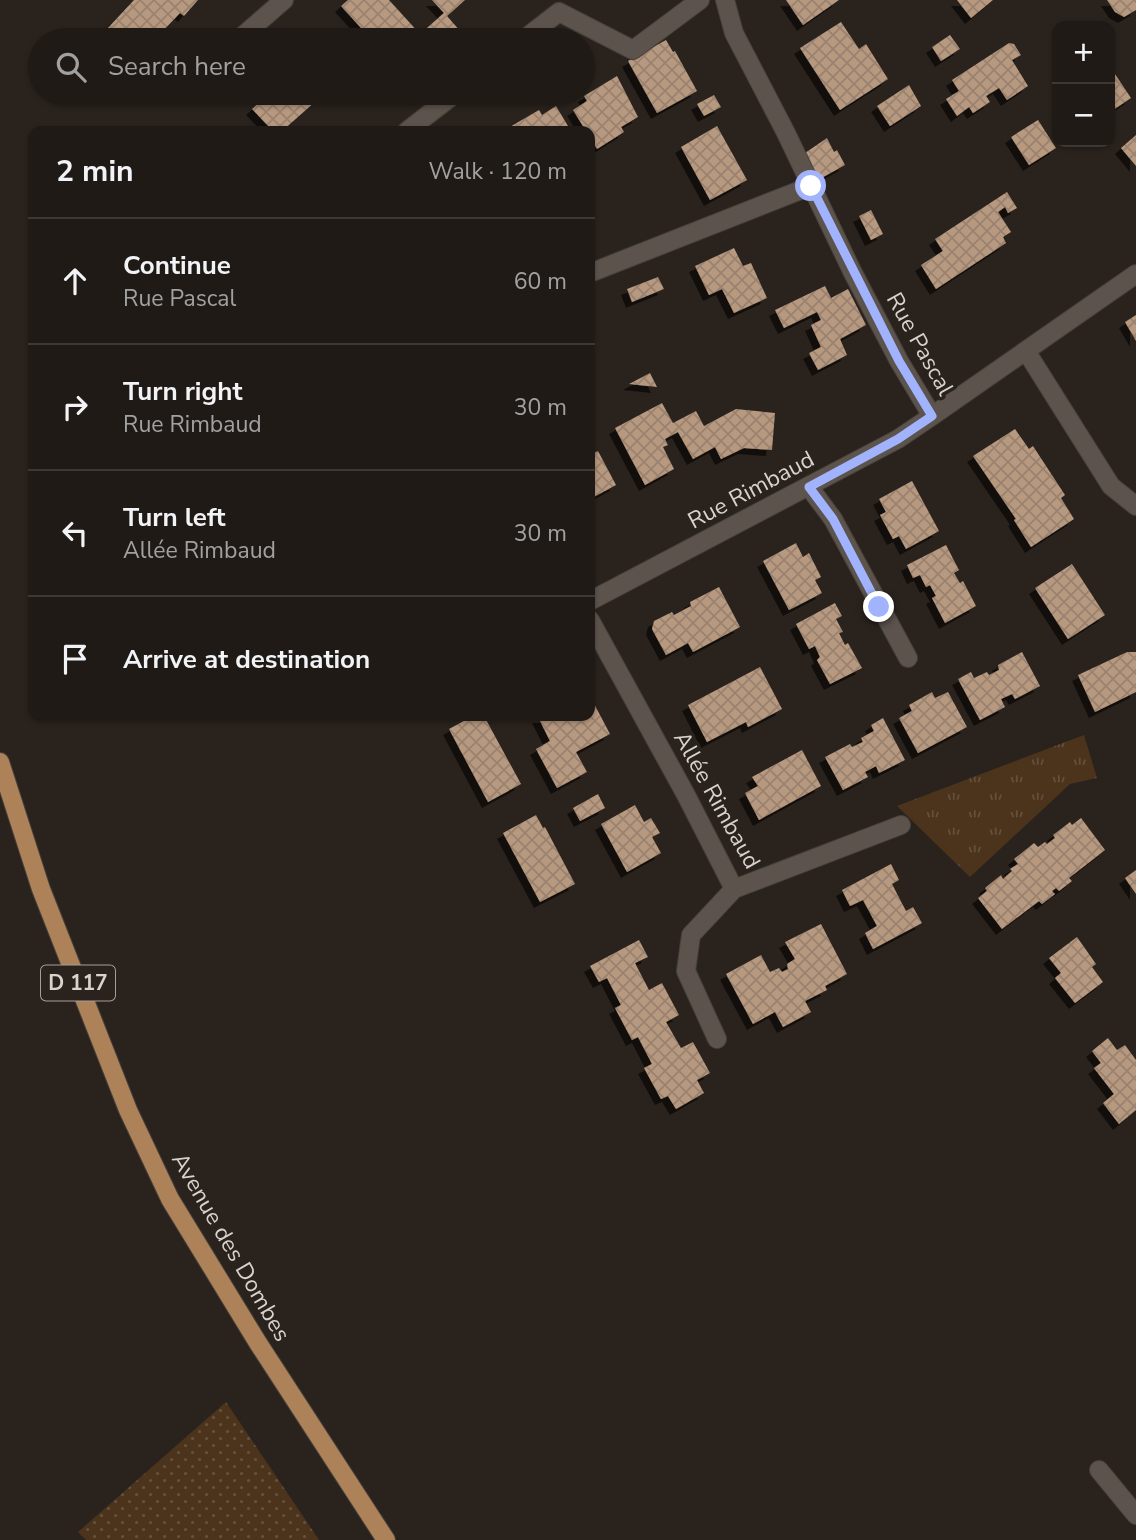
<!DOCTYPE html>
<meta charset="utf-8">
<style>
:root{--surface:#201a16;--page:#28231f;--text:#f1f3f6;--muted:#a2a1a1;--line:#3d3835}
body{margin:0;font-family:"Nunito Sans",sans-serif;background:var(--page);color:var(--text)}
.controls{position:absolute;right:21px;top:21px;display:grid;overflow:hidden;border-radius:14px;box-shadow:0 2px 5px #0004}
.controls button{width:63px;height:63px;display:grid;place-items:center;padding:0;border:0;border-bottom:2px solid var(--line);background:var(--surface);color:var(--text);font:35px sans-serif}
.stop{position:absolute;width:21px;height:21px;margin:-16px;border:5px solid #a1b3fd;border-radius:50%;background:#fff}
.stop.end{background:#a1b3fd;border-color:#fff;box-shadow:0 2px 7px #0008}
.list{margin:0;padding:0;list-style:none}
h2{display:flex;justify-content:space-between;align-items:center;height:91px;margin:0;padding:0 28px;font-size:30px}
h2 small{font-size:23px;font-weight:400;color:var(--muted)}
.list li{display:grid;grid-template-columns:46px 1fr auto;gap:21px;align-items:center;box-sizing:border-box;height:126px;padding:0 28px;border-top:2px solid var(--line)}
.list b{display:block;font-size:26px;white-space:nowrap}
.list p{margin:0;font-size:23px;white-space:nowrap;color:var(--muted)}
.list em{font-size:23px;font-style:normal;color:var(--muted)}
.icon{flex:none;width:38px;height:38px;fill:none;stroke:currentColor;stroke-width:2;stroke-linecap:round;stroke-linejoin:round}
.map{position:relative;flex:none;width:1136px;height:1540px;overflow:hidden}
.search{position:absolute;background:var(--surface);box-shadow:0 2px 5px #0004;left:28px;top:28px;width:567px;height:77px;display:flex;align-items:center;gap:18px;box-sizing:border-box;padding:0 24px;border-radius:38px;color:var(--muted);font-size:26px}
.panel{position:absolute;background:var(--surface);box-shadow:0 2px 5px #0004;left:28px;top:126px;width:567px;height:595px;border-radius:14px}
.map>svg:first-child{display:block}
.grass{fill:url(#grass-dots)}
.park{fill:url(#park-tufts)}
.building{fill:url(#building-cross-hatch);filter:url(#shadow)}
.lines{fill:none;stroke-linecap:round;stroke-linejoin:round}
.minor-casing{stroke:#46403b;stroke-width:20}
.primary-casing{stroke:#46403b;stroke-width:20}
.minor{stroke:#5b534c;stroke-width:18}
.primary{stroke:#ad8259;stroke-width:18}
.route{stroke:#a1b3fd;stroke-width:9}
.labels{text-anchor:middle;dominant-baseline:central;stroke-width:7;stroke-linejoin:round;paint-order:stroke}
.shield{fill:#2a231d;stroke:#a49e9a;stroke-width:2}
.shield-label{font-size:21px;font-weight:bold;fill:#d8d3cf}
.street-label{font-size:23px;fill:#d8d3cf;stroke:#2a231d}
</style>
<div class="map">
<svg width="1136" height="1540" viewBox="0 0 1136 1540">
<defs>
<pattern id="grass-dots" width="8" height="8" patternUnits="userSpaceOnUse" patternTransform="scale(1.75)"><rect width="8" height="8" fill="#4b331c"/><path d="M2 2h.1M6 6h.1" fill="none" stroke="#64503c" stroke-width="1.8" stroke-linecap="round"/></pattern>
<pattern id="park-tufts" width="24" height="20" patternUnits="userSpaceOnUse" patternTransform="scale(1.75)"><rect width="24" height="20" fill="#4b331c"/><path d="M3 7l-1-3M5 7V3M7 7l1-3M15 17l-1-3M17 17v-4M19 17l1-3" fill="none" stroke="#64503c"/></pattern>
<pattern id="building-cross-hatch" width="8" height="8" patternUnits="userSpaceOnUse" patternTransform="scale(1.75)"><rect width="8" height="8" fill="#b7997f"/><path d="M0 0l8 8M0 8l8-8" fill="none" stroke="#9a826f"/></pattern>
<filter id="shadow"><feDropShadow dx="-6" dy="6" stdDeviation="0" flood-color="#0009"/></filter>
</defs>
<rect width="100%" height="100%" fill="#2a231d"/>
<path class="grass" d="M226 1402 319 1540H86L78 1532Z"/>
<path class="park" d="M1084 735 1097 778 1070 784 970 877 897 806Z"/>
<path class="building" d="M134 0H198L184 16 180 13 159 35 152 29 141 40H121L108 28Z
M348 0H389L420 34 444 13 432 0H465L447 16 461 32 452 40H372L341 6Z
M786 0H839L803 25Z
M957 0H993L971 18Z
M1107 0H1136V10L1124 17 1115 12Z
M841 22 859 49 866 44 888 79 840 110 800 48Z
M950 35 960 49 941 61 932 47Z
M666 40 673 52 675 51 697 91 657 113 628 61Z
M1009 43 1014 44 1021 55 1012 60 1028 86 1007 100 999 88 986 96 990 102 973 113 969 107 957 116 946 99 959 91 952 80Z
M1113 71 1131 98 1110 112V73Z
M617 76 638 117 621 127 624 132 597 149 590 138V131H586L573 110 587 101 584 96Z
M909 85 921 106 890 126 877 106Z
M270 93H325L282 131H273L252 109Z
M714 95 721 107 704 116 697 104Z
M556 106 571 131H510L508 128 539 110 542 115Z
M1038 120 1056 148 1029 165 1011 137Z
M717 126 747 180 710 200 681 147Z
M1136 135V166L1121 148Z
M827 138 834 152 837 150 845 165 816 181 802 155Z
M1007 192 1017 208 1008 213 1005 207 998 212 1011 232 1003 237 1006 243 936 289 921 265 943 251 935 239Z
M871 210 883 234 871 240 859 216Z
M734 248 743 266 751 263 767 298 734 313 722 289 709 295 695 266Z
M658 277 664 289 632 302 627 289Z
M825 286 831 298 848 289 866 325 840 339 847 355 818 370 809 353 821 347 811 325 821 320 817 312 784 328 775 310Z
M1136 315V341L1125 322Z
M650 373 657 387 629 384Z
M662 403 673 423 696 411 704 426 736 409 775 413 772 450 744 448 721 459 715 447 693 459 678 432 665 439 668 445 663 447 674 469 645 485 615 428Z
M1015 429 1029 449 1033 446 1065 495 1061 498 1074 519 1031 547 1014 520 1016 519 973 456Z
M598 451 616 485 590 499V455Z
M912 481 939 531 906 549 899 536 893 539 880 515 886 512 879 499Z
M796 543 803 557 809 553 821 577 815 580 822 593 789 610 763 561Z
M946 545 959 570 954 573 960 583 963 581 976 606 945 623 932 598 936 596 930 585 926 587 920 575 913 578 907 565Z
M1072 564 1105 615 1068 639 1035 588Z
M719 587 740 627 693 652 688 643 666 655 652 629 654 621 672 612 674 615 691 606 690 602Z
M835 603 842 616 836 619 843 632 839 633 845 645 848 643 862 668 830 684 817 660 820 657 815 646 809 649 796 624Z
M1022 652 1040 686 1015 699 1012 694 1001 699 1005 707 980 720 958 679 971 672 974 678 987 672 989 675 999 670 998 665Z
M1127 652H1136V692L1095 712 1078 675Z
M760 667 782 709 748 727 746 722 707 742 688 705Z
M932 692 935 698 948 692 967 727 918 753 899 718 912 711 909 705Z
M590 696 610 734 576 752 587 772 557 788 536 749 550 741 538 717 590 716Z
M473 716H484L521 784 488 802 449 729Z
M883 718 905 760 879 773 876 766 865 772 868 777 843 790 825 757 850 744 852 747 863 742 861 738 874 731 871 725Z
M802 750 821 786 759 820 745 793 758 786 752 777Z
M598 794 605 808 580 821 573 808Z
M635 805 644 822 651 818 660 833 652 837 661 853 627 872 601 824Z
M536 815 543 828 545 827 575 884 540 902 503 833Z
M1081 818 1105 850 1069 878 1072 881 1059 891 1056 888 1052 891 1055 894 1042 904 1039 901 1002 929 978 898 987 891 985 888 1001 875 1003 879 1012 871 1010 869 1018 864 1014 859 1034 843 1038 847 1045 842 1047 844 1055 838 1053 835 1070 822 1072 825Z
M891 864 899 880 892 884 906 911 913 907 922 923 873 949 865 933 877 926 863 900 850 906 842 890Z
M1136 870V894L1125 878Z
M821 924 847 974 825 986 827 990 805 1001 811 1012 783 1027 775 1012 753 1024 726 974 761 955 770 972 779 968 782 972 788 969 787 964 795 959 785 942Z
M1077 937 1096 964 1092 967 1103 982 1075 1003 1055 978 1061 973 1049 958Z
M639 940 648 957 635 963 649 990 662 983 679 1015 666 1022 681 1048 693 1042 710 1073 697 1080 704 1093 676 1109 668 1096 661 1099 644 1068 652 1064 638 1037 632 1040 615 1008 621 1005 607 978 599 982 590 966Z
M1108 1038 1117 1050 1125 1045 1136 1060V1110L1119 1124 1103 1103 1114 1094 1094 1068 1101 1063 1092 1051Z"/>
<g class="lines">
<defs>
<path id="minor" d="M725 0 734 33 786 133 852 271 899 361 932 416 1136 274
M238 40 284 0
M523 40 559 12 633 50 700 0
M167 95 170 93
M407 131 456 93
M590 273 811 186
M1026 351 1111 486 1136 506
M809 487 833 519 908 658
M590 601 898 439 932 416
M590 620 686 795 734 889 901 825
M717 1039 686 971 691 935 734 889
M1099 1470 1136 1515"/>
<path id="primary" d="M0 762 41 889 128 1110 170 1199 258 1343 386 1540"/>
</defs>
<use href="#minor" class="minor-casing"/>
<use href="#primary" class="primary-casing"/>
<use href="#minor" class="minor"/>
<use href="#primary" class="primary"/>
</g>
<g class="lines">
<path class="route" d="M811 186 899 361 932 416 898 439 809 487 833 519 879 607"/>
</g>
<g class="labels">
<rect class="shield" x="41" y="965.5" width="74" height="35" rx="5"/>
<g class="shield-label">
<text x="78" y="983">D 117</text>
</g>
<g class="street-label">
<text transform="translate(920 344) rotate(61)">Rue Pascal</text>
<text transform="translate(751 490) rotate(-28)">Rue Rimbaud</text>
<text transform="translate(717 800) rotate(61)">Allée Rimbaud</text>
<text transform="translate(231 1247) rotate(60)">Avenue des Dombes</text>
</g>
</g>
</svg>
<div class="controls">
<button>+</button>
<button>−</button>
</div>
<div class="stop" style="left:811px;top:186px"></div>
<div class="stop end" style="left:879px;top:607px"></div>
<div class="search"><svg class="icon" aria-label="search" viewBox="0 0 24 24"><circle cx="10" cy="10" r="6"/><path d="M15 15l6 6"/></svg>Search here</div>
<section class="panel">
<h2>2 min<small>Walk · 120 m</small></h2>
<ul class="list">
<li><svg class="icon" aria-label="ahead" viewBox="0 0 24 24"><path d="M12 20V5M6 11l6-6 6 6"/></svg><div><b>Continue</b><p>Rue Pascal</p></div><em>60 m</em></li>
<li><svg class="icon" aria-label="right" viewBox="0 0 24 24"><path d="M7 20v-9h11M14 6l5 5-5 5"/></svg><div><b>Turn right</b><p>Rue Rimbaud</p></div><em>30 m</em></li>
<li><svg class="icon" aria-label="left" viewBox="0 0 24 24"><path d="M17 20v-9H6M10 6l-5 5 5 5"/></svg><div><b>Turn left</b><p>Allée Rimbaud</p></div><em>30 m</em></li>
<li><svg class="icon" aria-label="arrive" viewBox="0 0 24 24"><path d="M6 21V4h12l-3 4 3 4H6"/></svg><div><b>Arrive at destination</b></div></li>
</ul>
</section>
</div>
